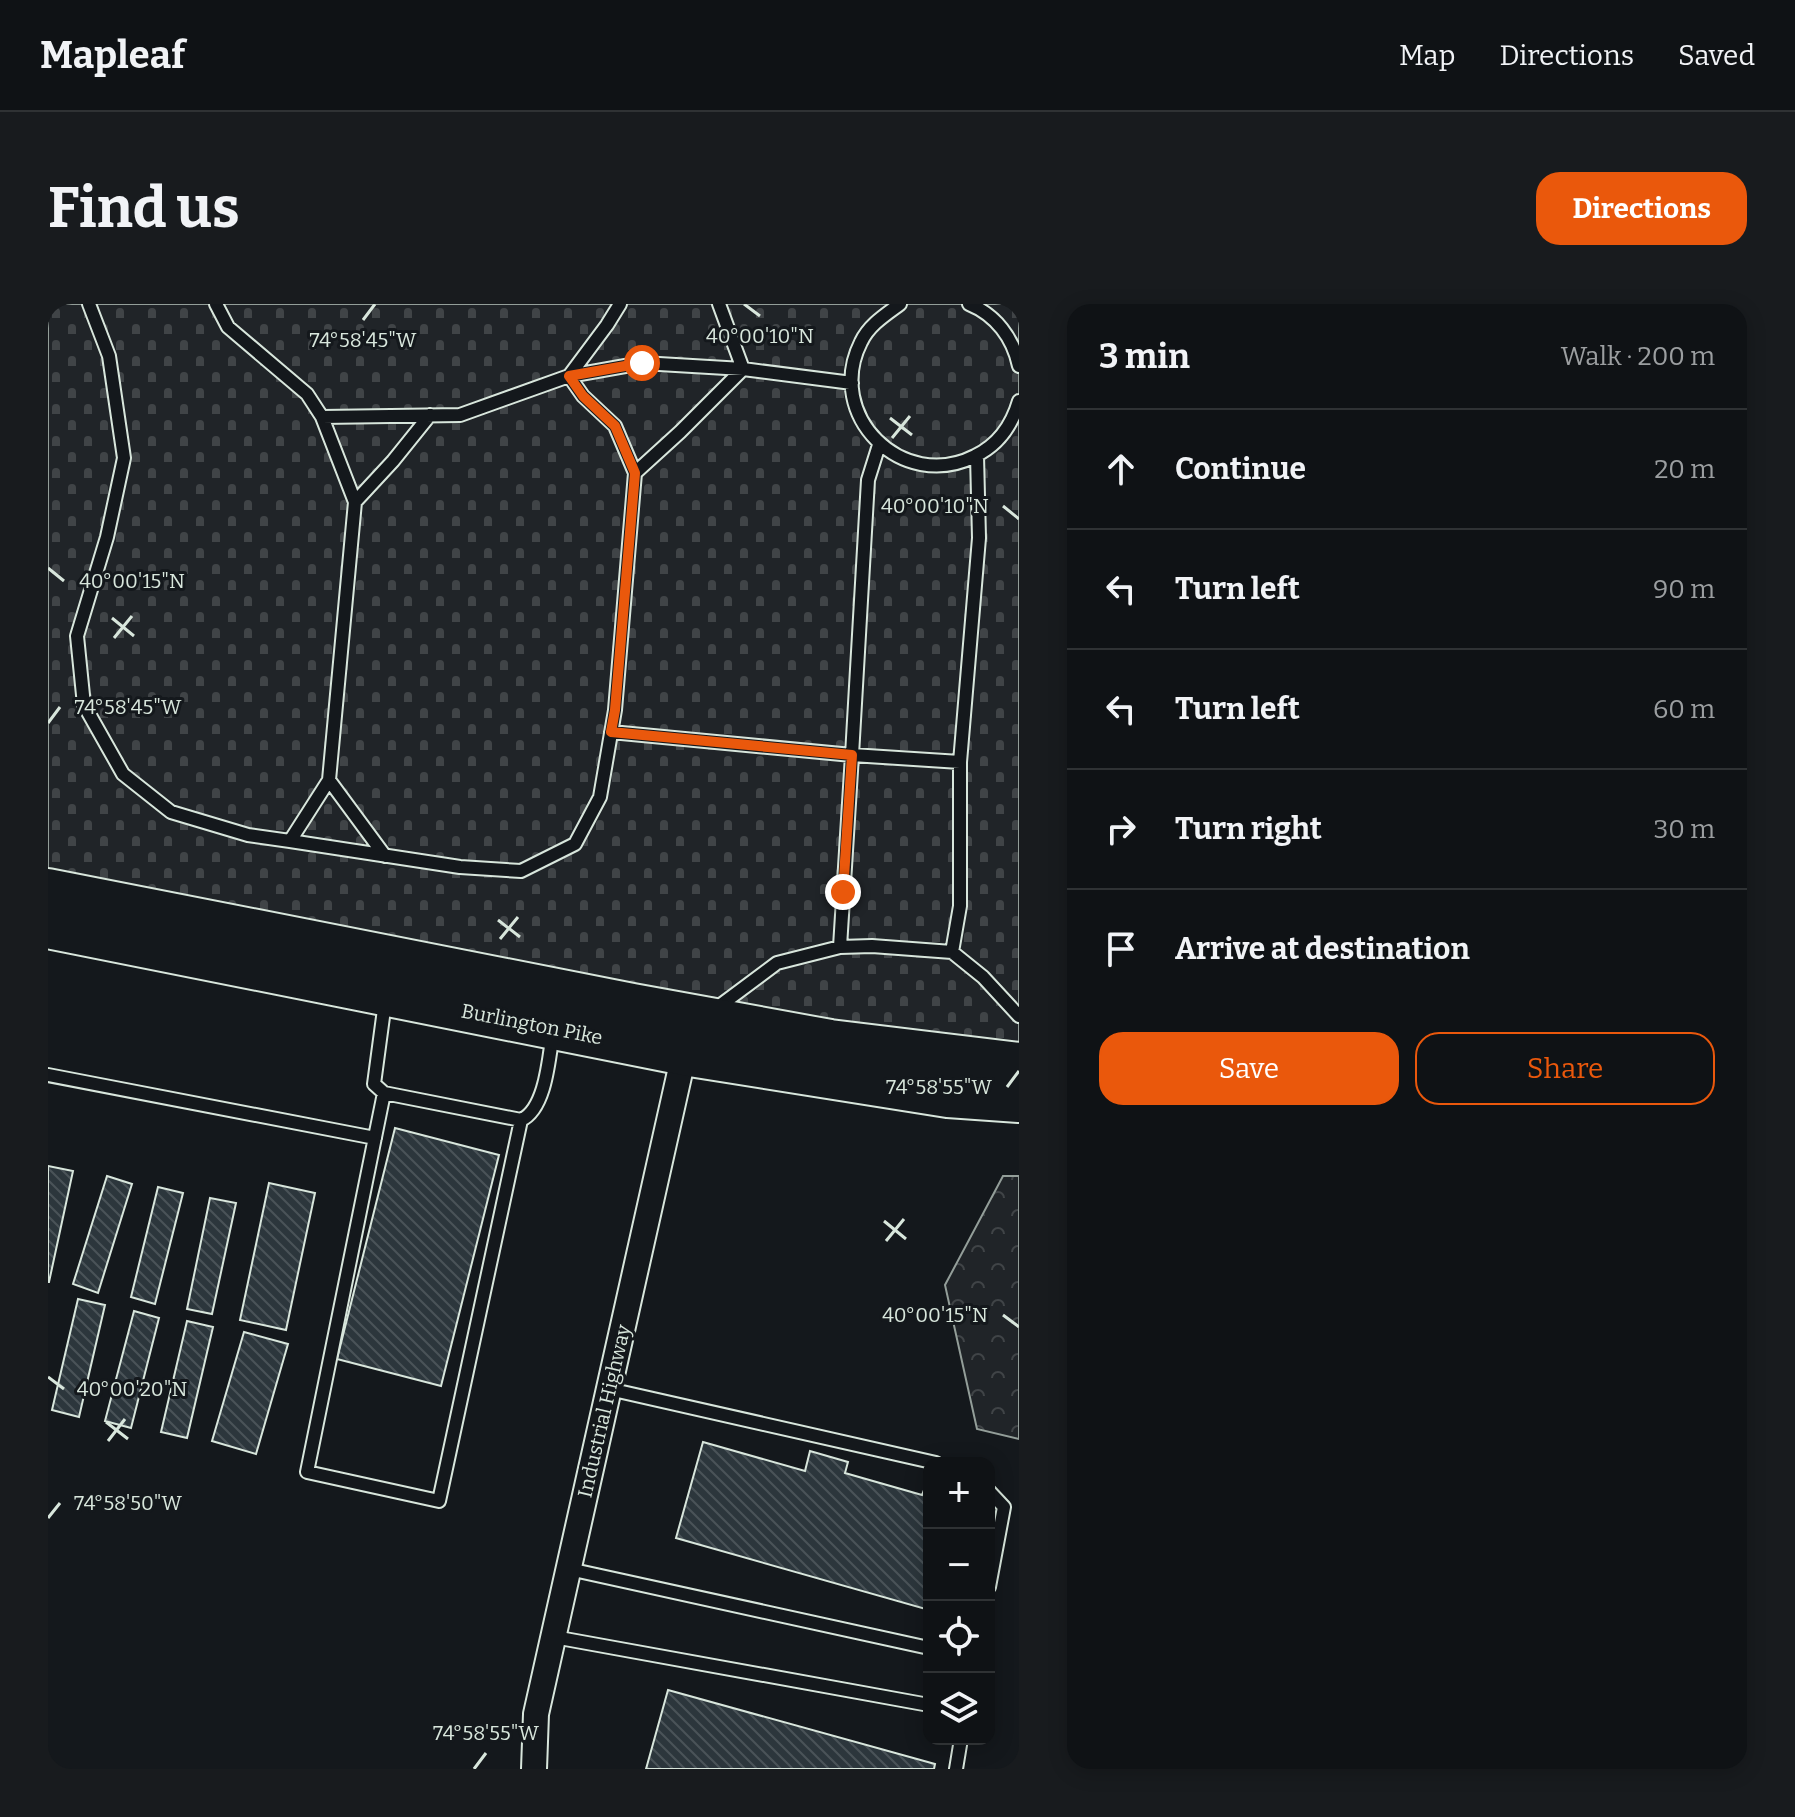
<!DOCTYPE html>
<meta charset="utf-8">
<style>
:root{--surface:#0f1215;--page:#181b1e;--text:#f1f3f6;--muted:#9b9ea0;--line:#2f3234;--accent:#ea580c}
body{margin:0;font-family:Bitter,serif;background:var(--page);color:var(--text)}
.controls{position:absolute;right:24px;bottom:24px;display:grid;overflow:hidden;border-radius:16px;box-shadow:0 4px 20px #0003}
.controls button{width:72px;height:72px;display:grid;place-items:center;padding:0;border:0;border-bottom:2px solid var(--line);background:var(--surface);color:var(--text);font:40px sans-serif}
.stop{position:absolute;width:24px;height:24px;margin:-18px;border:6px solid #ea580c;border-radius:50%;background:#fff}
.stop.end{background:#ea580c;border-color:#fff;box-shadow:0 2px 8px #0008}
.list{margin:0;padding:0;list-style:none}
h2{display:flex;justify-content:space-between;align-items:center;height:104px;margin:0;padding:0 32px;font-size:34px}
h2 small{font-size:26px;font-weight:400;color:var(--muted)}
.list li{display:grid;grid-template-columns:52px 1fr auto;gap:24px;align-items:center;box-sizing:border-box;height:120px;padding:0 32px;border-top:2px solid var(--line)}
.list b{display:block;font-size:30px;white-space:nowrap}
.list em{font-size:26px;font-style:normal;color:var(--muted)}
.actions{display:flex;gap:16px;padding:24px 32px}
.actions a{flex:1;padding:18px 0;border:2px solid var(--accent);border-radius:24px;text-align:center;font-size:28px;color:var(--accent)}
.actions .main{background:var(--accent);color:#fff}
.icon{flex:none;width:44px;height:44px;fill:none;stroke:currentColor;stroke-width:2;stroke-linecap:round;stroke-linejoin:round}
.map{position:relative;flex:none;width:971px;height:1465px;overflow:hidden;border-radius:24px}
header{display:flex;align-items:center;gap:48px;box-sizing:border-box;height:112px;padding:0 40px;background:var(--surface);border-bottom:2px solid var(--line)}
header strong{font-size:38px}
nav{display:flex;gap:44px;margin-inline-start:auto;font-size:28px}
.intro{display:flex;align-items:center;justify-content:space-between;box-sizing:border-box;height:192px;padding:0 48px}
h1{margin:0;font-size:56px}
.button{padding:20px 36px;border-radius:24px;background:var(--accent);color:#fff;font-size:28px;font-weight:700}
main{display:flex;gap:48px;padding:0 48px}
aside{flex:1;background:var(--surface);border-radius:24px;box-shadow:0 4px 20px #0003}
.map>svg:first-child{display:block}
.forest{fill:url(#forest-crowns);stroke:#939e99;stroke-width:2}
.cemetery{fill:url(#cemetery-stones);stroke:#939e99;stroke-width:2}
.building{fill:url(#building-back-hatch);stroke:#d8e6dc;stroke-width:2}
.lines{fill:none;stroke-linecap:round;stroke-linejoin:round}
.service-casing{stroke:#d8e6dc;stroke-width:16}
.minor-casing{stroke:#d8e6dc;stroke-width:28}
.trunk-casing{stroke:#d8e6dc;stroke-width:46}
.service{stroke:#14181c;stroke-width:12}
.minor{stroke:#14181c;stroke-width:24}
.trunk{stroke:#14181c;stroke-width:42}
.route{stroke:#ea580c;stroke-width:10}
.ticks{fill:none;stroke:#d8e6dc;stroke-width:3}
.labels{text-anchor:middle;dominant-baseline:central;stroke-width:6;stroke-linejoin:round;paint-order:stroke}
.street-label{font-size:20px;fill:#d8e6dc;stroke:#14181c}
.ticks-label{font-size:20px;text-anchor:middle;fill:#d8e6dc;stroke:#14181c;stroke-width:6;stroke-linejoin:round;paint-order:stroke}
</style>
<header>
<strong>Mapleaf</strong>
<nav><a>Map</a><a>Directions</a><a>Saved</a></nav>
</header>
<div class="intro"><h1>Find us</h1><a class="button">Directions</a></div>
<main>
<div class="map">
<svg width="971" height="1465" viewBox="0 0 971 1465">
<defs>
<pattern id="forest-crowns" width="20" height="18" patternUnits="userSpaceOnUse" patternTransform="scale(2)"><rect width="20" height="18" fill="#202428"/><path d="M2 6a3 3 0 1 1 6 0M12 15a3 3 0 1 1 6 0" fill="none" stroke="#404447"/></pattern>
<pattern id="cemetery-stones" width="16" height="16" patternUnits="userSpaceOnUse" patternTransform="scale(2)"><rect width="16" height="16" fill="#202428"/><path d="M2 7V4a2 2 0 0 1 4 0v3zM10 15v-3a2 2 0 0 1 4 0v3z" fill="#404447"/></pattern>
<pattern id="building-back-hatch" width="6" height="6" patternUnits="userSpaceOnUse" patternTransform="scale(2)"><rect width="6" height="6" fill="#2c363c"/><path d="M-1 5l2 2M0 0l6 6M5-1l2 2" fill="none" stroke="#4a5358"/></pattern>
</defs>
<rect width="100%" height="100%" fill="#14181c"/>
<path class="forest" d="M955 872H971V1135L929 1125 897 981Z"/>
<path class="cemetery" d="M0 0H971V760L0 586Z"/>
<path class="building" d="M347 824 451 851 393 1082 289 1055Z
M0 862 25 867 1 978H0Z
M59 872 84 880 50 989 25 980Z
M221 879 267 889 238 1026 192 1016Z
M110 883 135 889 107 1000 83 993Z
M162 894 188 899 164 1010 139 1005Z
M30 995 57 1001 31 1113 4 1106Z
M86 1007 111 1014 83 1124 57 1117Z
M139 1017 165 1023 139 1134 113 1128Z
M196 1028 240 1040 208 1150 164 1137Z
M655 1138 757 1167 762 1147 800 1158 797 1169 874 1191 881 1173V1306L628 1234Z
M620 1386 887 1460 886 1465H598Z"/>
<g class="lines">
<defs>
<path id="service" d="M41 0 61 52 76 154 59 233 29 332 36 401 75 470 123 508 200 531 242 537 281 476 307 198 274 113 259 90 180 23 168 0
M852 0C837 11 821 21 813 38 776 111 854 189 927 152 950 141 964 121 971 97
M921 0C948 11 965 34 971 62
M274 113 412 111 521 72 559 21 572 0
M587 169 632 128 695 65 671 0
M307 198 345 157 382 111
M563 428 804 451 820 176 831 141
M912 458 931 234 929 151
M281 476 337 552
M242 537 412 563 473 567 527 540 552 493 567 406 587 169 567 122 535 92 521 72 594 59 695 65 804 79
M792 643 804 451 912 458V602L904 648
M337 698 326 780 336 789 473 816C498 805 501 753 505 728
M666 706 729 659 792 643 824 642 904 648 935 673 971 712
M0 771 327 834
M336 789 259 1168 391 1197 473 816
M561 1085 888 1159
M941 1187 956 1203 941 1283
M521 1265 881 1344
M506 1333 881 1401
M908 1465 913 1435"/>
<path id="minor" d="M486 1465 488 1410 636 750"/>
<path id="trunk" d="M0 586 585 701 782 737 971 760
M0 623 636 750 900 792 971 797"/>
</defs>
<use href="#service" class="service-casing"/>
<use href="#minor" class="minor-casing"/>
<use href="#trunk" class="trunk-casing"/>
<use href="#service" class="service"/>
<use href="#minor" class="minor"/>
<use href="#trunk" class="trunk"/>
</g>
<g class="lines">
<path class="route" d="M594 59 521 72 535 92 567 122 587 169 567 406 563 428 804 451 795 588"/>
</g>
<path class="ticks" d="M696 0 712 12M315 16 327 0M842 114 864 131M844 134 862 112M955 202 971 215M0 264 16 277M64 314 86 332M66 334 84 312M0 419 12 403M450 616 472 633M452 635 470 613M959 783 971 767M836 917 858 935M838 937 856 915M955 1011 971 1023M0 1073 16 1085M58 1118 80 1135M60 1137 77 1115M0 1214 12 1199M426 1465 438 1449"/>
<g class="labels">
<g class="street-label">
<text transform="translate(484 720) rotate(11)">Burlington Pike</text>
<text transform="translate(556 1107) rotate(-77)">Industrial Highway</text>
</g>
</g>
<g class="ticks-label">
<text x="712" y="39">40°00'10"N</text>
<text x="315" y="43">74°58'45"W</text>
<text x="887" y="209">40°00'10"N</text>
<text x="84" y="284">40°00'15"N</text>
<text x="80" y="410">74°58'45"W</text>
<text x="891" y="790">74°58'55"W</text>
<text x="887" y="1018">40°00'15"N</text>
<text x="84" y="1092">40°00'20"N</text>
<text x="80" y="1206">74°58'50"W</text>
<text x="438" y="1436">74°58'55"W</text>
</g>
</svg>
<div class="controls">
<button>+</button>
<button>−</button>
<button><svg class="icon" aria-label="locate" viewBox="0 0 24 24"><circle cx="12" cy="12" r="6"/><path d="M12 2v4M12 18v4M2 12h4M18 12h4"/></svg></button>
<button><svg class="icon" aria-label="layers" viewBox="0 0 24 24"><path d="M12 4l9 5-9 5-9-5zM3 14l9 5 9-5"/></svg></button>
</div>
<div class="stop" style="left:594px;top:59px"></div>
<div class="stop end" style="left:795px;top:588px"></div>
</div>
<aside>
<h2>3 min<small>Walk · 200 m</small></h2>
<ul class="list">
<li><svg class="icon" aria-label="ahead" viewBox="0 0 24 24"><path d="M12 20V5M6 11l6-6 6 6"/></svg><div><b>Continue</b></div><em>20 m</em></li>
<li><svg class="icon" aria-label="left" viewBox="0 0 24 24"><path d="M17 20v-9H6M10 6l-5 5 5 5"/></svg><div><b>Turn left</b></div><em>90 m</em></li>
<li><svg class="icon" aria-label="left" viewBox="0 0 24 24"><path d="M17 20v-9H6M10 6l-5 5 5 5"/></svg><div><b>Turn left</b></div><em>60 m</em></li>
<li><svg class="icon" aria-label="right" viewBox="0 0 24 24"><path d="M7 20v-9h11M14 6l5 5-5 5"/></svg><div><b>Turn right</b></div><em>30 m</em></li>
<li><svg class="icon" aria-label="arrive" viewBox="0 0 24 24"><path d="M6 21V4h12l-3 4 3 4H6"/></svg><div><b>Arrive at destination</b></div></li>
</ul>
<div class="actions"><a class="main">Save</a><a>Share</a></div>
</aside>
</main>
